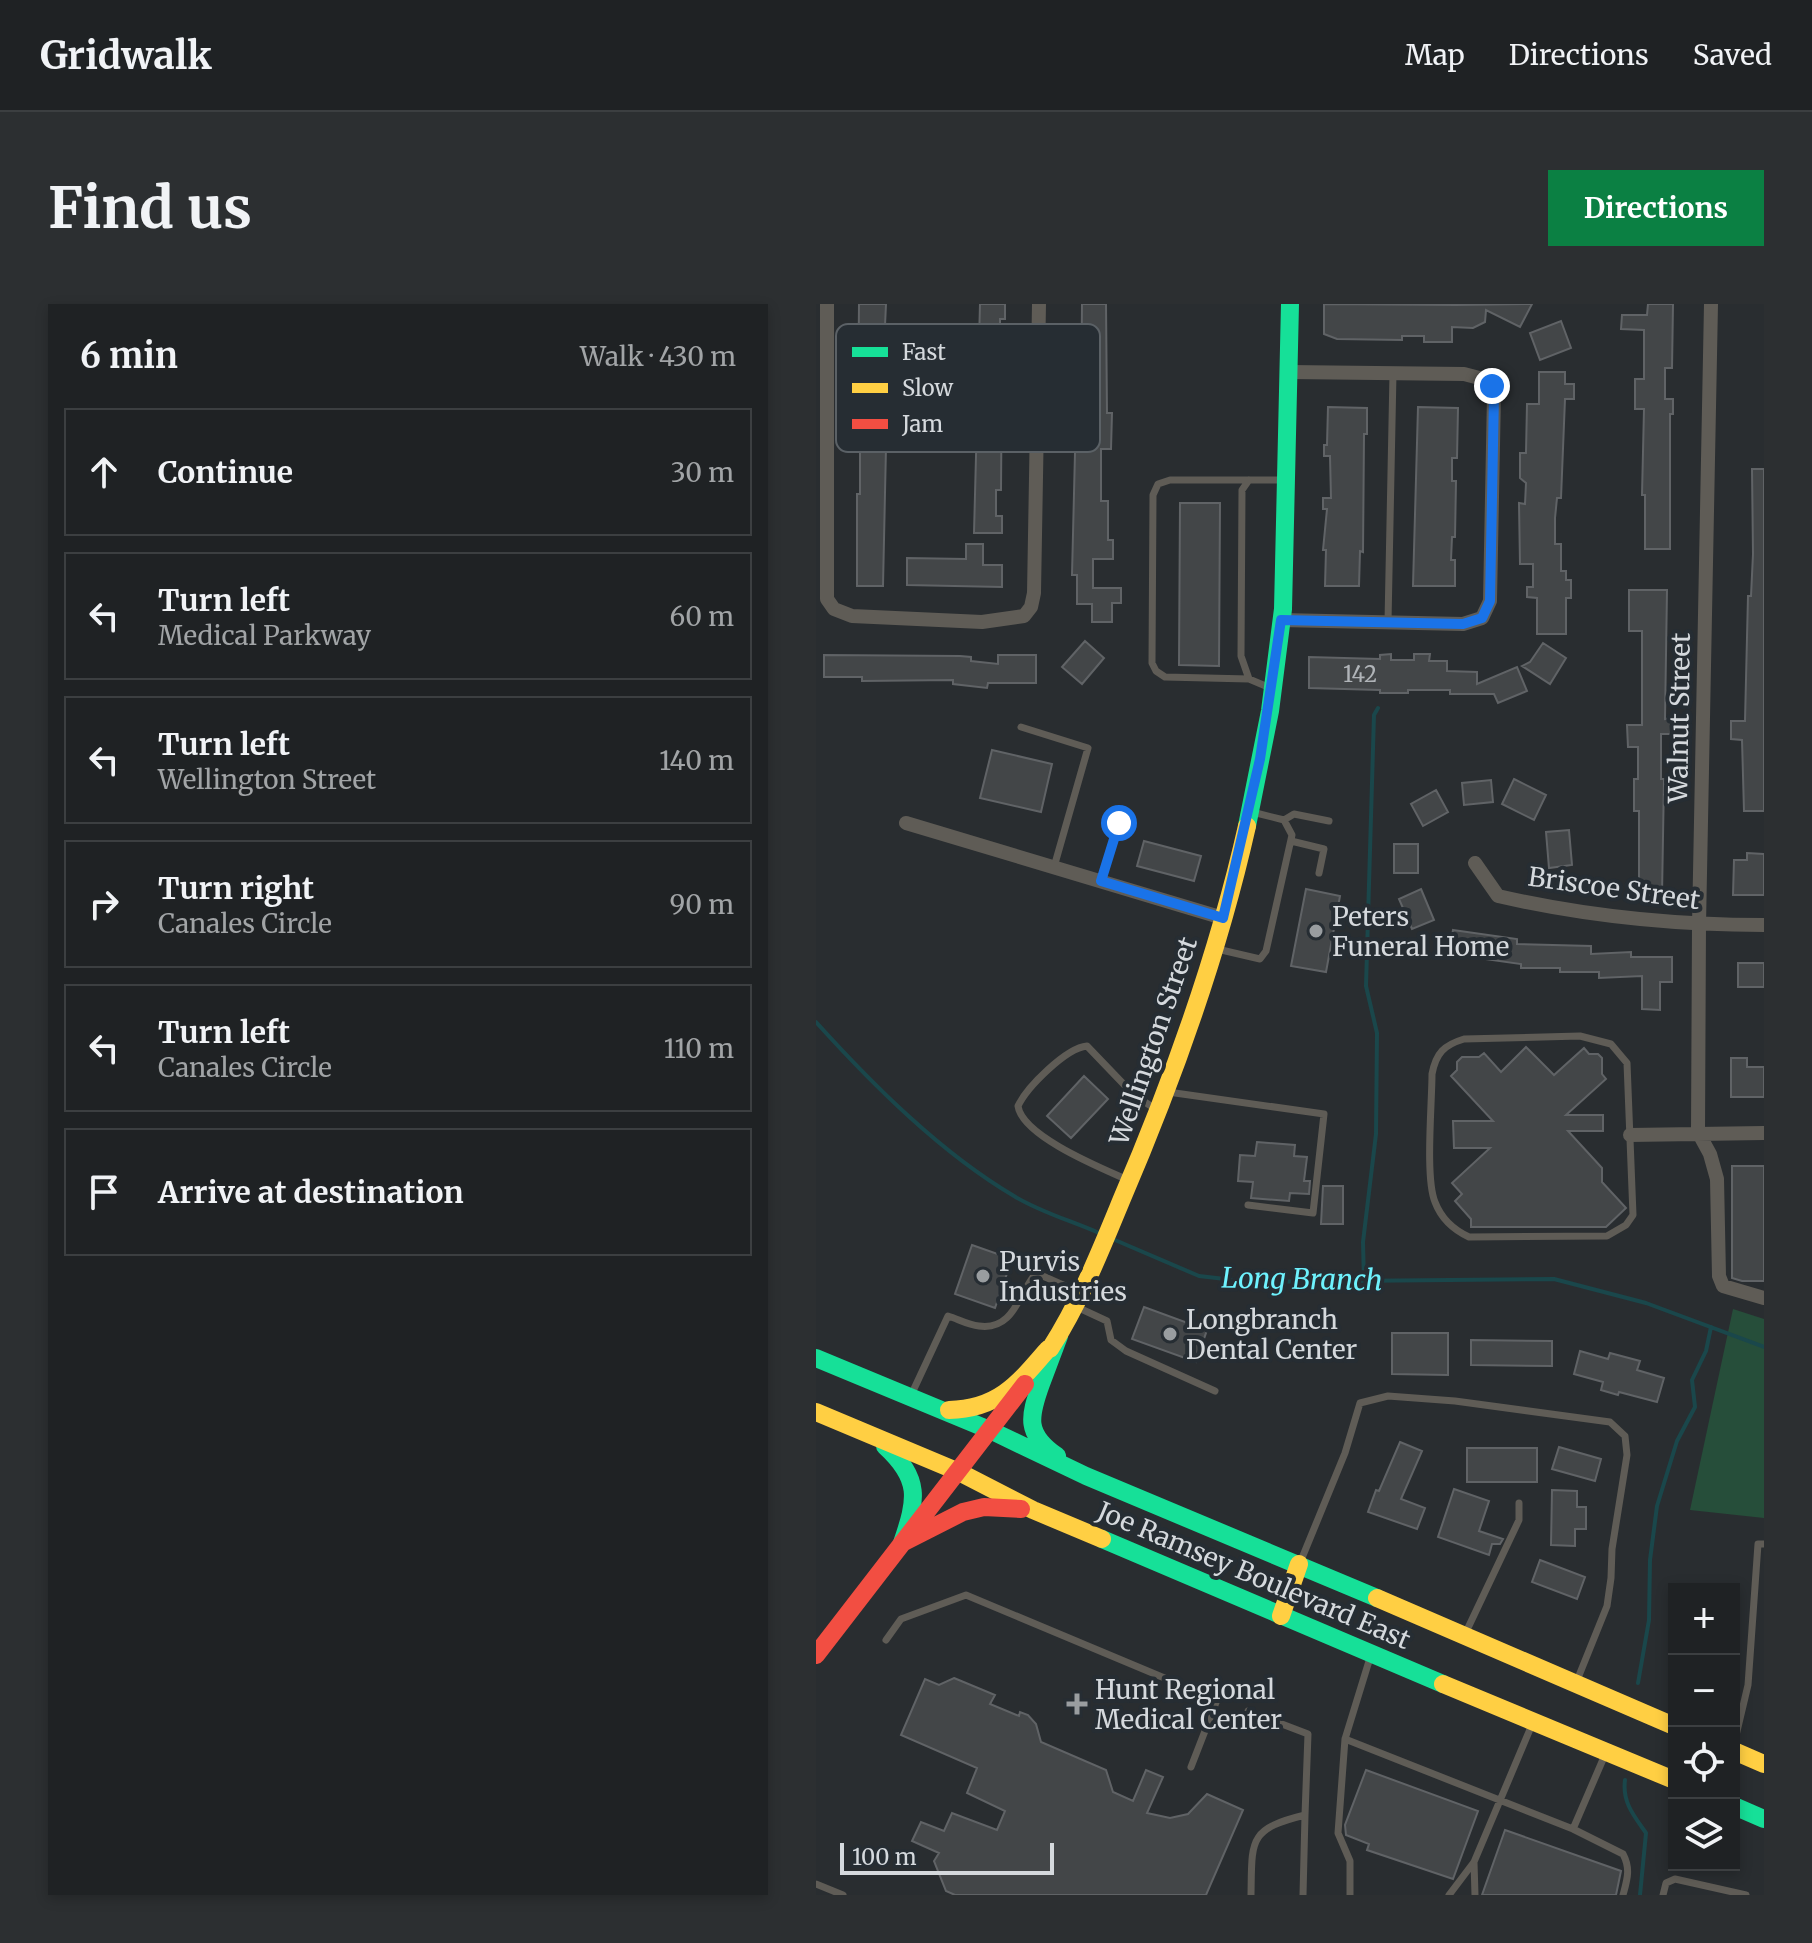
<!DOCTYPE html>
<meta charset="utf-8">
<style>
:root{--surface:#1f2224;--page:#2c2f31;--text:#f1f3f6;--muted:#a1a4a6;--line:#3c3f41;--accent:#0b8043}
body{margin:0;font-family:Merriweather,serif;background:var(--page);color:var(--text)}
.controls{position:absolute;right:24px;bottom:24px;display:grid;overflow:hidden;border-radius:0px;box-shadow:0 4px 12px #0003}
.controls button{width:72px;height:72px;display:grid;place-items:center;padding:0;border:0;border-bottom:2px solid var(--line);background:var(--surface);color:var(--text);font:40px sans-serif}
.scale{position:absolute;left:24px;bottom:20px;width:214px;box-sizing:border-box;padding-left:8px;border:4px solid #d5d9dd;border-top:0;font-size:22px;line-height:28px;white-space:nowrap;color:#d5d9dd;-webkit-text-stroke:6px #262d33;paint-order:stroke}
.stop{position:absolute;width:24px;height:24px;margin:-18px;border:6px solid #1a73e8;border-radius:50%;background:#fff}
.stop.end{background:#1a73e8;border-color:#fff;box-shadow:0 2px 8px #0008}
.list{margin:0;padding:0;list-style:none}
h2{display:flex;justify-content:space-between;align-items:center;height:104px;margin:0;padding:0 32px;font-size:34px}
h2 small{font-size:26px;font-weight:400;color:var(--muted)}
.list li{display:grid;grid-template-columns:52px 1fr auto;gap:24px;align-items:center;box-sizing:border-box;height:128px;margin:0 16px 16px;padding:0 16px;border:2px solid var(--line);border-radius:0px}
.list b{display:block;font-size:30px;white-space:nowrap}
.list p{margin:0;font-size:26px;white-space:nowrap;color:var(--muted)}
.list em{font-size:26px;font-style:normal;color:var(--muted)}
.icon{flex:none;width:44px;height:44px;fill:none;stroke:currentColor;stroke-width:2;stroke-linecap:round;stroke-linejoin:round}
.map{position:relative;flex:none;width:948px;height:1591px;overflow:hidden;border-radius:0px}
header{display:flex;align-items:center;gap:48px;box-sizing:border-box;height:112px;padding:0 40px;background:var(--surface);border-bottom:2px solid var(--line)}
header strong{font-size:38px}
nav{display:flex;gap:44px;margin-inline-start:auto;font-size:28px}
.intro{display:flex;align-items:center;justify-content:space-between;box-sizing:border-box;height:192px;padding:0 48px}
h1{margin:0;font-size:56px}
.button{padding:20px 36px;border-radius:0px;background:var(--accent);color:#fff;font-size:28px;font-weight:700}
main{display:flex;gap:48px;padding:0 48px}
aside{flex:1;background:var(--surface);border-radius:0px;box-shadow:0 4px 12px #0003}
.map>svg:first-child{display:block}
.green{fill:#264e3a}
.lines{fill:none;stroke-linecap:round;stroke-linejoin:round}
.stream{stroke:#1a474b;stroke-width:4}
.building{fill:#434648;stroke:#606366;stroke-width:2}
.lane{stroke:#5f5c56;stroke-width:7}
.street{stroke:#5f5c56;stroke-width:14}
.fast{stroke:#16e098;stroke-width:18}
.slow{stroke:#ffcf43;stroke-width:18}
.jam{stroke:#f24e42;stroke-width:18}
.route{stroke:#1a73e8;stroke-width:10}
.poi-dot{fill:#999da0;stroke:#262d33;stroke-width:3}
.labels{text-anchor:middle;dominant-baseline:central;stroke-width:8;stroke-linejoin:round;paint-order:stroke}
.number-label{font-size:22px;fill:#b0b4b8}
.street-label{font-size:26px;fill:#d5d9dd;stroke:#262d33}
.poi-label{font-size:26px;fill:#d5d9dd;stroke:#262d33;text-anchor:start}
.water-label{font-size:28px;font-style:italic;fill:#6ef2fe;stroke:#262d33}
.key{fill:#262d33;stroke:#5b6166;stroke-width:2}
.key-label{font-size:22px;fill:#d5d9dd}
</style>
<header>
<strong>Gridwalk</strong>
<nav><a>Map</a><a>Directions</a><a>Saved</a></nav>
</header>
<div class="intro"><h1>Find us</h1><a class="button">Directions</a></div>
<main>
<aside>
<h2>6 min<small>Walk · 430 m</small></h2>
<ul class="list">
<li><svg class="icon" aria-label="ahead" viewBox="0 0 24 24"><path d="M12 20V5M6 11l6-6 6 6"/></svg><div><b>Continue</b></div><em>30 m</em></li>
<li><svg class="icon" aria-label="left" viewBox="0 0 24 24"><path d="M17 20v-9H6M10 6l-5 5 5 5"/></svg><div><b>Turn left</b><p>Medical Parkway</p></div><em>60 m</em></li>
<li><svg class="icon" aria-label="left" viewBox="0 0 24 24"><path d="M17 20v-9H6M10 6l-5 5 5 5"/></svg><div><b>Turn left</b><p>Wellington Street</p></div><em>140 m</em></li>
<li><svg class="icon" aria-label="right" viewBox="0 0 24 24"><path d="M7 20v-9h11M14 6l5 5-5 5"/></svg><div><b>Turn right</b><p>Canales Circle</p></div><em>90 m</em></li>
<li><svg class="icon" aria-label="left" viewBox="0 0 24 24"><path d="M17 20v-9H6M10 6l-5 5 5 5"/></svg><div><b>Turn left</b><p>Canales Circle</p></div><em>110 m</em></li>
<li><svg class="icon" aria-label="arrive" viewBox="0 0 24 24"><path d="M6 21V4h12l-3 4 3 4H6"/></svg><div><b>Arrive at destination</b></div></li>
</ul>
</aside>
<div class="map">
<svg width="948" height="1591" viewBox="0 0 948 1591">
<rect width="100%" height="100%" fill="#292d30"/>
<path class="green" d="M917 1005 948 1015V1214L874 1206Z"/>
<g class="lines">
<path class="stream" d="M0 718C57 781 125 849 198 892 224 908 256 917 283 929
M299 936 383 972 435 978 738 975 830 999 948 1043
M548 978 547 938 560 830 561 729 550 682 558 411 562 404
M822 1379 833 1316 834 1256 841 1202 861 1137 879 1103 876 1076 890 1047 895 1023
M809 1476C806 1498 818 1512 830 1529L824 1591"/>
</g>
<path class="building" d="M43 0H70L68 43H71V58H69L70 143 67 282H41V190H44V143H41L42 117H30L31 104H42Z
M164 0H189V15H184V40H190V58H186L185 186H180V212H186V229H158Z
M266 0H290L291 109H296L295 145H285V197H292V236H297V255H277V284H305V299H296V318H276V300H261V271H256L260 108 265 109Z
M508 0 640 1 716 0 704 23 670 6 669 18 657 24 636 23V38H608V32H586V36L521 35 508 30Z
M832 0H857L856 64H849V95H857V110H854V245H829V191H826L828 105H819V75H828V26L805 25 806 11H831Z
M745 17 755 44 724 56 714 29Z
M723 68H749V80H758V95H749L745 194H741L739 214V240H745V267H750V276H755V294H750V330H721V294L711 293V283H717V260H704L703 199 709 200 710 179 704 174V149H710L711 100H723Z
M512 103 551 104V130H548L547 248 544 247 543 282H509L510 246H507L511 205H507V194H515L514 152H508V141H511Z
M602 103 642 104 641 154H636V177H640L639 233H636L635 256H639V282H597Z
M936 165H948V507H928L926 436 915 435V417H929L932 292H935L937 250Z
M364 199H404L403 362 363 361Z
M150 240H167V261H186V283L91 281V254L150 255Z
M813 286H851L849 415 856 414V430H845V475H848L846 591H823V507H818V475H822V443H812L811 421H826V327H813Z
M269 337 288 354 266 380 246 363Z
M727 339 750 354 734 380 706 362 714 358Z
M575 350V356H598V350H614L613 357H631V367L661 368V380L701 363 711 387 682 399 678 390H634V386H592V389H564V386L493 384V353L564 355V351Z
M8 351 144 352 155 353V357L182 360V351H220V379H172L171 384 137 380V376L46 377V373H8Z
M176 446 236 460 225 508 164 494Z
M698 475 730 491 718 516 686 500Z
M675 476 677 498 648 501 646 479Z
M620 486 632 508 607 522 595 500Z
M753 526 756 561 733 564 730 528Z
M328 537 385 552 378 577 321 562Z
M578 540H602V569H578Z
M931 549 948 550V591H917L918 556H931Z
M490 585 524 592 510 668 475 662Z
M605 585 618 616 596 625 583 595Z
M637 626 701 635V640L775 642V650L815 648V653H856V678H844V706L826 705V672L783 674V668H744V664H705V660L633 650Z
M922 659H948V683H922Z
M710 743 738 771 768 744 773 750H782L786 754V770L790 775 750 811H787V827H752L786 864V878L810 904 790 923H655V915L639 897 646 890 636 879 674 844H638L637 817H677L635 772 641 766V758L646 753H663L668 749 685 768Z
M915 754H931V763H948V793H915Z
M268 772 292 795 255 834 231 812Z
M441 838 479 841 478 852 491 853 488 877H494L493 890 474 889 473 897 435 894 437 878 422 877 424 851 439 852Z
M916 862H948V977H926L916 974Z
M507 882H527V920H505Z
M156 941 196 955 179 1004 139 990Z
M328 1003 391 1026 380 1058 316 1035Z
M576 1029H632V1071L576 1070Z
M655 1036 736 1037V1062L655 1061Z
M764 1047 792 1055 794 1049 824 1057 821 1066 848 1074 841 1098 803 1088 802 1091 785 1086 787 1078 758 1070Z
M584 1138 606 1147 585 1195 609 1204 601 1225 552 1208 560 1186 563 1187Z
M743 1143 785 1155 779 1177 736 1165Z
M651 1144H721V1178H651Z
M638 1185 673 1197 663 1227 687 1235 684 1240H676L673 1251 622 1233Z
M736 1186 761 1187V1203H770V1225H759V1242L735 1241Z
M724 1256 769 1273 761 1295 716 1278Z
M138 1374 179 1391 174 1400 203 1412 204 1408 212 1411 220 1420 225 1438 290 1466 297 1488 317 1497 330 1466 347 1473 331 1509 354 1514 372 1510 391 1490 427 1506 390 1591H139L130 1587 118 1557 123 1549 96 1537 105 1518 128 1527 136 1509 181 1526 189 1507 151 1489 161 1464 85 1431 109 1375 123 1381Z
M550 1466 662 1507 637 1575 551 1546 553 1540 530 1531 529 1521Z
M689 1526 805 1567 800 1591H666Z"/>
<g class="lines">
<path class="lane" d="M433 176 426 186 425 352 433 375
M572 318 577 69
M452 383 433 375 349 373 340 367 336 359 337 191 342 180 354 176H468
M205 423 272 444 238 563
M468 516 478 510 513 517
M475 537 508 545 503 569
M285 577 303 519
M401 645 444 655 450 647 476 531 468 516 436 508
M764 732 795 740 811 759 817 911 810 921 791 932 653 933C638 926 625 914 619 898 609 874 616 799 616 770 620 749 628 741 648 735Z
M352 788 508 810 497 909 432 901
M312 876C285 864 206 832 202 802 211 783 250 744 271 742L318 791 338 804
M263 1004 291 1017 295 1036 310 1047 399 1087
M97 1087 132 1012C142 1015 152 1021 163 1022 198 1027 203 989 220 969L263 988
M486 1254 529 1149 544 1099 572 1092 639 1097 794 1118 809 1132 811 1151 796 1245 795 1274 791 1302 762 1374
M651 1326 703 1216V1199
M70 1336 85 1315 150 1291 401 1396 375 1463
M553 1357 529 1435 757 1525 788 1453
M432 1407 492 1430 489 1511
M529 1435 522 1529 534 1557V1591
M918 1440 932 1381 942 1240H948
M757 1525 807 1550C815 1565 811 1576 807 1591
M658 1558 659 1591
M0 1580 27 1591
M435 1591C436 1536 432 1525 489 1511L487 1591
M633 1591 658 1558 715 1423
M847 1591 850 1579 859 1575 930 1591"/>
<path class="street" d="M11 0V295L18 305 36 312 166 318 208 312 215 303 218 289 223 0
M895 0 883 621 882 828 894 850 901 875 903 972 907 982 948 994
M465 316 647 320 666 314 674 297 678 90 671 76 648 70 473 68
M90 519 407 614
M659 559 682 592C769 612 859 621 948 621
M814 831 948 829"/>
<path class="fast" d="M431 522 454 407 467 305 474 0
M0 1054 176 1127 270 1172 561 1294
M69 1142C105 1175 101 1195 86 1239
M241 1152C209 1130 213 1113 225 1080 231 1064 237 1048 243 1032
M286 1235 627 1380
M918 1502 948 1515"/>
<path class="slow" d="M234 1045C264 998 284 948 305 897 357 776 402 651 431 522
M133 1106C182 1105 202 1080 232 1045
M0 1108 143 1168 217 1206 286 1235
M561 1294 858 1422
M465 1312 483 1260
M627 1380 858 1476
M918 1447 948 1460"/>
<path class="jam" d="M86 1239 147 1208 168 1203 205 1205
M0 1351 209 1080"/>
</g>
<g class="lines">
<path class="route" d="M303 519 285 577 407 614 444 455 465 316 647 320 666 314 674 297 678 90 676 82"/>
</g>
<g class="poi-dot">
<circle cx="500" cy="627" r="8"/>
<circle cx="167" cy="972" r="8"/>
<circle cx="354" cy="1030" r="8"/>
<path d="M257 1388h8v8h8v8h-8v8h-8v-8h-8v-8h8z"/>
</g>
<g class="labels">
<g class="number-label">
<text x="544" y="370">142</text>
</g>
<g class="street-label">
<text transform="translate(863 414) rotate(-89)">Walnut Street</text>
<text transform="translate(798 584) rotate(8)">Briscoe Street</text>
<text transform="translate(337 737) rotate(-71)">Wellington Street</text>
<text transform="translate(438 1271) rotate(23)">Joe Ramsey Boulevard East</text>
</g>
<g class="poi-label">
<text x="516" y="612">Peters<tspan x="516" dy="30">Funeral Home</tspan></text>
<text x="183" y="957">Purvis<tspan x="183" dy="30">Industries</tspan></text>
<text x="370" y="1015">Longbranch<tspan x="370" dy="30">Dental Center</tspan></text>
<text x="279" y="1385">Hunt Regional<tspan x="279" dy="30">Medical Center</tspan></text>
</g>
<g class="water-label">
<text transform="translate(486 975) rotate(1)">Long Branch</text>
</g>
</g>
<rect x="20" y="20" width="264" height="128" rx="12" class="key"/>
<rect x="36" y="43" width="36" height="10" fill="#16e098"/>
<rect x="36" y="79" width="36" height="10" fill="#ffcf43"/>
<rect x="36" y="115" width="36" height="10" fill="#f24e42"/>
<g class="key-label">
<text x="86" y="56">Fast</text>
<text x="86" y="92">Slow</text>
<text x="86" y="128">Jam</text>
</g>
</svg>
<div class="controls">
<button>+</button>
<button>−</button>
<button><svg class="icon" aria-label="locate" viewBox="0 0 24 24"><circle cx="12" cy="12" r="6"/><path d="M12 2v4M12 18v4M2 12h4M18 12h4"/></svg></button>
<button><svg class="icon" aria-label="layers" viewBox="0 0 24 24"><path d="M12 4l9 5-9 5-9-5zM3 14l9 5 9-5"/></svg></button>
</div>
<div class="scale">100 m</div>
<div class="stop" style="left:303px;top:519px"></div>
<div class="stop end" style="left:676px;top:82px"></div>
</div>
</main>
